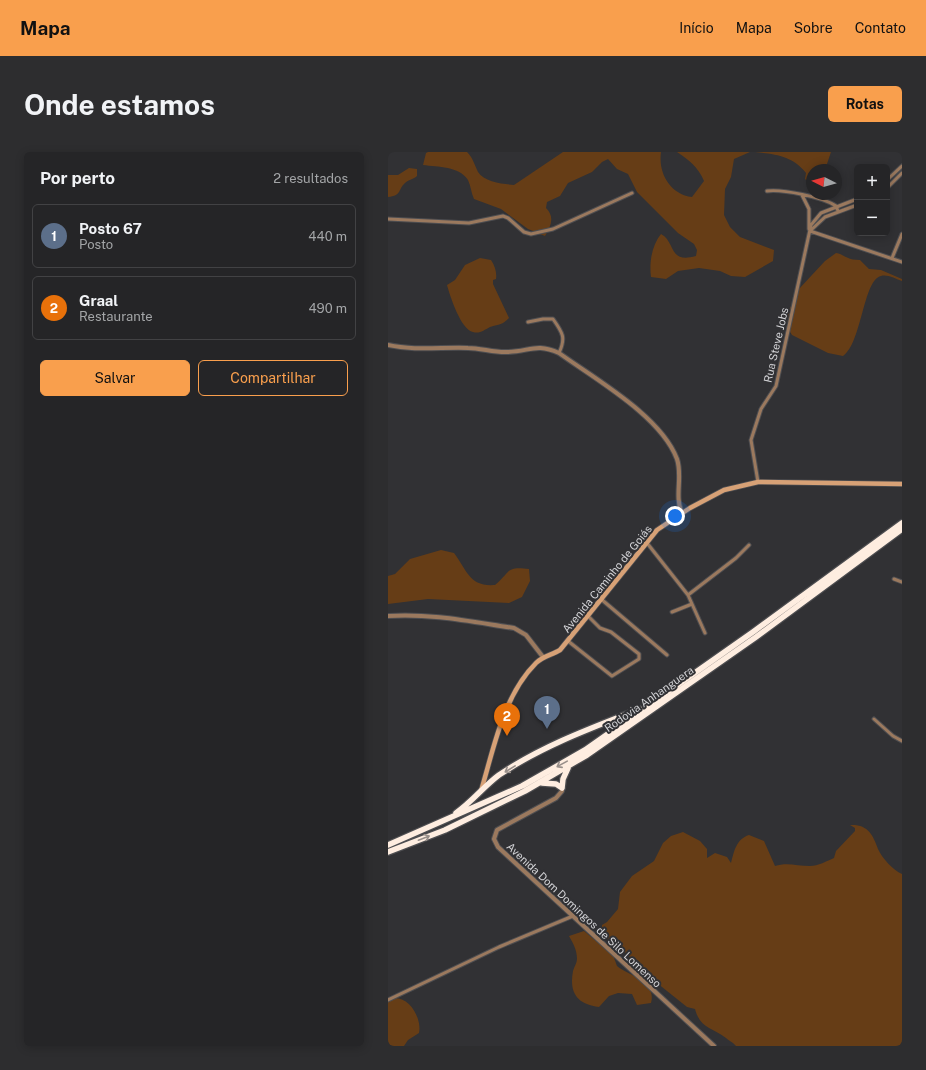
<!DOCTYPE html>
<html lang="pt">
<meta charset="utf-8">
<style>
:root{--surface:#252527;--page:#2d2d2f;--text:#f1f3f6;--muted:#a3a5a7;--line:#424244;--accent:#f99f4d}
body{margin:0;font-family:"Public Sans",sans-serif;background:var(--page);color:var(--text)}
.controls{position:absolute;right:12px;top:12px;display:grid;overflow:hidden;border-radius:6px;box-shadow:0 2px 10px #0003}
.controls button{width:36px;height:36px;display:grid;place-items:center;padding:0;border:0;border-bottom:1px solid var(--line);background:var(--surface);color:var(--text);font:20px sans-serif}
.compass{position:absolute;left:418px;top:12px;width:36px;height:36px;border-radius:50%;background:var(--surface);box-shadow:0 2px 10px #0003;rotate:276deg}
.you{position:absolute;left:287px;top:364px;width:14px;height:14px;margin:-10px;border:3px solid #fff;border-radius:50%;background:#1a73e8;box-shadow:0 0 0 6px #1a73e833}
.badge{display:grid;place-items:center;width:26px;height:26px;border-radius:50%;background:var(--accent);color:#fff;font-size:13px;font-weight:700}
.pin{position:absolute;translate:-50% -33px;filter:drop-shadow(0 1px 2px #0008)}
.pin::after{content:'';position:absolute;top:21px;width:14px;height:12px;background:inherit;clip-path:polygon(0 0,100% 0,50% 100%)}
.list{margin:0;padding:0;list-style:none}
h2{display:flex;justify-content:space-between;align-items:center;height:52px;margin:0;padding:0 16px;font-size:17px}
h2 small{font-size:13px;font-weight:400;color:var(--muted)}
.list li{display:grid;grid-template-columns:26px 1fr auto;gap:12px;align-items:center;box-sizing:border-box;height:64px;margin:0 8px 8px;padding:0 8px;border:1px solid var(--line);border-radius:6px}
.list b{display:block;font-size:15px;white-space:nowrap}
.list p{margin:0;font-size:13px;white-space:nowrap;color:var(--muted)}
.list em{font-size:13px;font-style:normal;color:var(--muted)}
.actions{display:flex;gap:8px;padding:12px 16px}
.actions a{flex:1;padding:9px 0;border:1px solid var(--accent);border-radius:6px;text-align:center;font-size:14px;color:var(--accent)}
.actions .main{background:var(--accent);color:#111}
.map{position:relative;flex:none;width:514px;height:894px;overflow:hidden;border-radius:6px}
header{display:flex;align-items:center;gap:24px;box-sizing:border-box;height:56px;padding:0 20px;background:var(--accent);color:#111}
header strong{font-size:19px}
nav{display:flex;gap:22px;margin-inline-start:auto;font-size:14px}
.intro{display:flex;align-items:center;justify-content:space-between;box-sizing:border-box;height:96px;padding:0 24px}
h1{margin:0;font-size:28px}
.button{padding:10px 18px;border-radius:6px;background:var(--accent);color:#111;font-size:14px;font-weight:700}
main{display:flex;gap:24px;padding:0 24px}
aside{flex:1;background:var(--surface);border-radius:6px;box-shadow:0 2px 10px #0003}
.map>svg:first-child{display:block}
.green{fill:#663d16}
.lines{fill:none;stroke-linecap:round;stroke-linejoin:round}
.minor-casing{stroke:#4e4e51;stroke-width:5}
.tertiary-casing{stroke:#4e4e51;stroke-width:6}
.secondary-casing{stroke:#4e4e51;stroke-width:6}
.motorway-casing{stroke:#4e4e51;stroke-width:8}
.minor{stroke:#9b795e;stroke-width:3}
.tertiary{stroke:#9b795e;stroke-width:4}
.secondary{stroke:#d7a176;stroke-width:4.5}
.motorway{stroke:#feede0;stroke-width:5.5}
.oneway{stroke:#988f8a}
.labels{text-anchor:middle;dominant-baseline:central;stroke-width:4;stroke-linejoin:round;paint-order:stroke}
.street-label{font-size:11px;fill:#d3d3d6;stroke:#313134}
</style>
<header>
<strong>Mapa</strong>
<nav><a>Início</a><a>Mapa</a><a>Sobre</a><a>Contato</a></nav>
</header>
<div class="intro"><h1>Onde estamos</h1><a class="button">Rotas</a></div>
<main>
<aside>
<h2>Por perto<small>2 resultados</small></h2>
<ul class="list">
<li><span class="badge" style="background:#5c6f8a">1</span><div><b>Posto 67</b><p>Posto</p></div><em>440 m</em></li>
<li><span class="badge" style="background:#e8710a">2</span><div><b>Graal</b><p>Restaurante</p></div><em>490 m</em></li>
</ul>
<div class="actions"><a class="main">Salvar</a><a>Compartilhar</a></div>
</aside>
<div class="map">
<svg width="514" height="894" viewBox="0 0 514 894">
<rect width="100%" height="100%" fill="#313134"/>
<path class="green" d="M40 0H79C85 6 86 12 90 20 96 30 115 32 126 33L175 0H273C270 21 282 42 304 45L316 29C310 15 301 8 289 0H362L346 7 343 25 337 37 336 63 342 75 352 85 386 98 385 109 357 125 343 124 332 119 311 116 290 119 278 127 263 125C261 110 264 93 273 82 288 90 280 112 308 104L309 98 306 92 290 81 249 40 240 22 229 17 220 7 214 10 204 20 180 31 172 44 159 50 158 56C167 65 163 74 157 84L140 77 113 57 86 47C83 41 83 34 80 28 71 14 50 15 35 13L38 1Z
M367 0H443L437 18H424L423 32 417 27 418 21C405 4 387 2 367 0Z
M21 16 29 17V24C26 27 20 28 17 31 10 37 14 44 0 45V23H10Z
M448 101C458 103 458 108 472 108L481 117 493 118 514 127V129C508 127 499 122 493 124 475 128 474 191 455 204L440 201 404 183 401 178 398 162 407 148 410 138 437 109Z
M92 106 103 108C107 114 109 121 108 127L105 128V132L121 166C114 173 112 172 102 175 96 178 92 182 85 180 73 178 62 144 59 133L67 128 77 113Z
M53 398 66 401C79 418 81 435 107 433 123 420 117 414 141 417L142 429 134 445 121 451 40 447 0 452V424L7 422 22 407Z
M462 673C480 672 485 683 490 697 494 706 505 718 514 722V894H348C345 890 341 889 338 886 323 875 312 876 307 857L299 855 269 831 259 818 231 797 226 795 214 782V773L219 770 230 757 232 740 244 724 266 709 275 691 283 684 295 680 312 689 319 697V706L327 701 339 705 343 711C346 700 348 687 361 683L376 689 387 714C399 710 409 714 422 714 430 714 439 709 446 706L448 699 467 679V676Z
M196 779 225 803 229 814C241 824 269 829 263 851L249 853 244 842 230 841 221 844 211 855C189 852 181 841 185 819 186 815 189 811 189 807 189 798 185 791 181 784Z
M6 846C22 845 34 867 31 881L20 888 16 894H0V849Z"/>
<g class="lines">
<defs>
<path id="minor" d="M499 28 514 14
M499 36 514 21
M379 39C394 37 435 45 448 54L450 59
M414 43 421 57V77
M0 67 81 71 115 64 120 66 136 80 143 82 165 77 244 41
M422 79 514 110
M422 79 437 65 469 53
M504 106 514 82
M140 170 155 167H165C175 181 178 186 171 201
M370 330 363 288 373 257 388 234 423 73 433 61 469 47
M259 391 300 443 317 481
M506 427 514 430
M300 443 348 406 361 393
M213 447 279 503
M284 460 304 452
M180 489 224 524 251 507V502L223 480 212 476 200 464
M486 567 505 584 514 589
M0 848 111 795 185 764"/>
<path id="tertiary" d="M0 193C27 199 53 195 80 196 93 196 107 201 120 200 143 199 148 191 171 201 207 227 273 264 289 307 295 325 286 344 294 361
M0 464C42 461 85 470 126 476L138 483 155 505
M174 636V639L168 646 109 678 106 687 110 695 326 894"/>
<path id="secondary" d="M93 639C106 596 115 544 148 511 155 504 164 503 172 498L269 378 302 356 336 338 370 330 514 332"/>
<path id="motorway" d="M154 631 168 632 174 636
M174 636 175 627 180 616
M68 661C84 650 96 634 111 623 154 594 203 576 252 557
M0 693 134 634 197 598 365 480 514 371
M0 700 57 678 137 639 199 603 368 485 514 377"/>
</defs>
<use href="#minor" class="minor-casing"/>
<use href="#tertiary" class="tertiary-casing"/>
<use href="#secondary" class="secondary-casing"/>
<use href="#motorway" class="motorway-casing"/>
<use href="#minor" class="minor"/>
<use href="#tertiary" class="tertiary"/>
<use href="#secondary" class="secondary"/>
<use href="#motorway" class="motorway"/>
</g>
<defs><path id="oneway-shaft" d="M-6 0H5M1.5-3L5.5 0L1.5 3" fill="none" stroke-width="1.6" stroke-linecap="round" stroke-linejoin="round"/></defs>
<g class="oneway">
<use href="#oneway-shaft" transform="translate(174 612) rotate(151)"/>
<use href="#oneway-shaft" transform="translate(122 617) rotate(149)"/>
<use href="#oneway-shaft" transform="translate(36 686) rotate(-21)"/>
</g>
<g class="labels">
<g class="street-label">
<text transform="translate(388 193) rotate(-77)">Rua Steve Jobs</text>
<text transform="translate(219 427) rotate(-51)">Avenida Caminho de Goiás</text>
<text transform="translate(261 547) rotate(-35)">Rodovia Anhanguera</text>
<text transform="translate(196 763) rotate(43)">Avenida Dom Domingos de Silo Lomenso</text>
</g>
</g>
</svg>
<div class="controls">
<button>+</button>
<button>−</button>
</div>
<svg class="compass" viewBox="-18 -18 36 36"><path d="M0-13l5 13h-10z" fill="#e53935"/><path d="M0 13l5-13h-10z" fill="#a3a5a7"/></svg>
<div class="you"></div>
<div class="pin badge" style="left:159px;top:577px;background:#5c6f8a">1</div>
<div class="pin badge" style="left:119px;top:584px;background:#e8710a">2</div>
</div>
</main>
